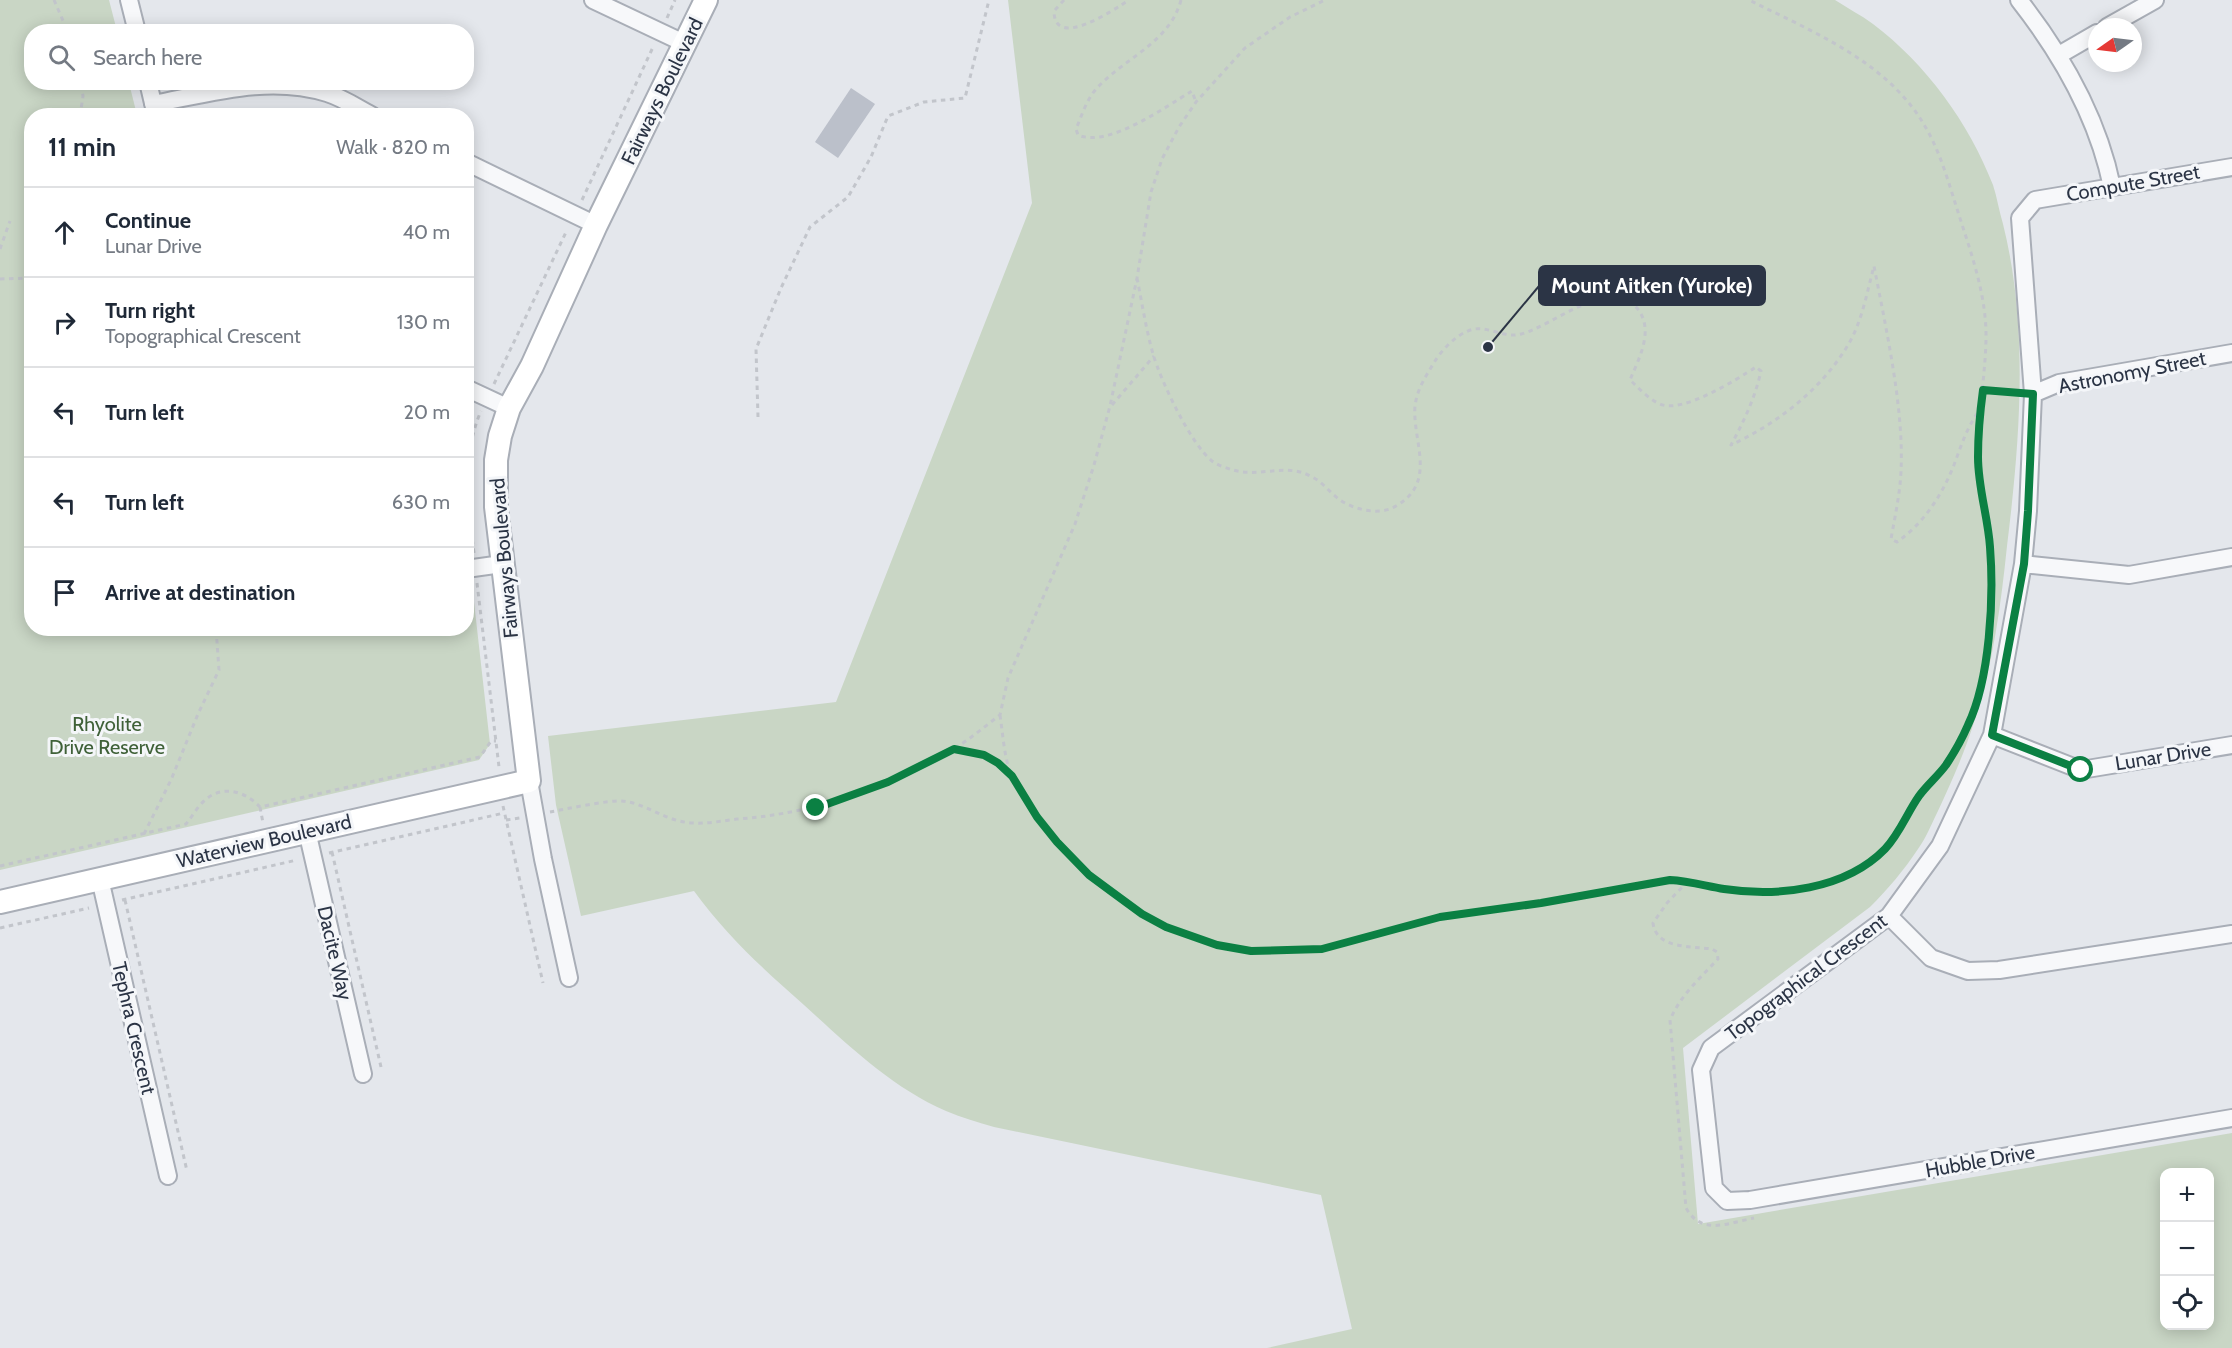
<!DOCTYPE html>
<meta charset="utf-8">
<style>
:root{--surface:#fff;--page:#f2f2f3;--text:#1f2937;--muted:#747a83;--line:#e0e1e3}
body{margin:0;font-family:Cabin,sans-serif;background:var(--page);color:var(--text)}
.controls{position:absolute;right:18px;bottom:18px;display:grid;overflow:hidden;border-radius:12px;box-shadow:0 3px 15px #0003}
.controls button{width:54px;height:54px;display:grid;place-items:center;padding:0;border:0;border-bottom:2px solid var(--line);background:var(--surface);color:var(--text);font:30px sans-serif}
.compass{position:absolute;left:2088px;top:18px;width:54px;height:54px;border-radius:50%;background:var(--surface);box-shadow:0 3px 15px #0003;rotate:256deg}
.stop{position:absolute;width:18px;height:18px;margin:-14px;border:4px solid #0b8043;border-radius:50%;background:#fff}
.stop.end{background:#0b8043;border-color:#fff;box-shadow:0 2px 6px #0008}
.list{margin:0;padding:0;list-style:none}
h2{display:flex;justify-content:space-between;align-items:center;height:78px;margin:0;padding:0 24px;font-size:26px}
h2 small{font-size:20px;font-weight:400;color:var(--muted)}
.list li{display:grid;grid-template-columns:39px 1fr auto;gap:18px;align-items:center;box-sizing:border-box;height:90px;padding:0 24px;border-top:2px solid var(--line)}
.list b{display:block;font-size:22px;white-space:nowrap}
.list p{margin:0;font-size:20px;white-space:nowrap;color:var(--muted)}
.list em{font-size:20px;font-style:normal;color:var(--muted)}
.icon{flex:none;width:33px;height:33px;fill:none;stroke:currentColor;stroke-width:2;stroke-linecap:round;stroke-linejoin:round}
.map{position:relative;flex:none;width:2232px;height:1348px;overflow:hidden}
.search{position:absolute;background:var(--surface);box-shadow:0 3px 15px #0003;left:24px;top:24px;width:450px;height:66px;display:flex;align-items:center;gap:15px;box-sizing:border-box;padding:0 21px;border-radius:24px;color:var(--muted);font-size:22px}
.panel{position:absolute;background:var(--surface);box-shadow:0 3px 15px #0003;left:24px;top:108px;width:450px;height:528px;border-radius:24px}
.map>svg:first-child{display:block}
.green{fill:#c9d6c5;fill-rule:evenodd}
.building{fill:#bbc0ca}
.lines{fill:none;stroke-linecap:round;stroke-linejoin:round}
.street-casing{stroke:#a9aeb7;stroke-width:20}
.secondary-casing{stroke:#a9aeb7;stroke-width:26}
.path{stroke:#c2c5cb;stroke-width:3;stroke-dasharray:4.5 4.5;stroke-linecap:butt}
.street{stroke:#f7f8fa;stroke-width:16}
.secondary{stroke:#fff;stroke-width:22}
.route{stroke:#0b8043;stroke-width:8}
.labels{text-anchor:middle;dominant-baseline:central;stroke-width:6;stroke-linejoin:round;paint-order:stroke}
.street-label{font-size:20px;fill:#2b3445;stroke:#f4f6f9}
.park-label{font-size:20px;fill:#3f6138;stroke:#f4f6f9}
.leader{fill:none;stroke:#2b3445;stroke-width:2}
.callout-dot{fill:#2b3445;stroke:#f4f6f9;stroke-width:2}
.callout{fill:#2b3445;stroke:#2b3445;stroke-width:2}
.callout-label{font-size:21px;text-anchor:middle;font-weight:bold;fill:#fff}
</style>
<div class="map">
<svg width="2232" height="1348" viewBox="0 0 2232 1348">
<rect width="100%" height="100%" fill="#e4e7ec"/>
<path class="green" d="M0 0H109L117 31 32 32V82L129 83 137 115 32 116V628H466L467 588 473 593 490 744 479 760 0 870Z
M1008 0H1835C1847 8 1861 15 1873 24 1926 64 1969 123 1993 185 1997 197 1999 211 2003 224 2029 328 2020 440 2007 546 2001 604 1993 664 1975 719 1965 752 1951 783 1937 813 1931 825 1926 838 1918 849 1904 870 1888 889 1870 907L1683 1048 1698 1224 2232 1133V1348H1267L1352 1329 1321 1195 994 1127C978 1122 962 1118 946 1111 891 1087 848 1045 804 1005 762 968 727 936 694 891L581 916 556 805 548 736 836 702 1032 203ZM2164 1172H2210V1326H2164Z"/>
<path class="building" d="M851 88 875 104 838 158 815 142Z"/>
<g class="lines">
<defs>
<path id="street" d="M129 0 137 32
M593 0 686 44
M2019 0C2062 55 2098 118 2112 187
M2107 27 2155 0
M2059 55 2097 33
M148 82 156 116
M153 104C211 93 269 75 327 93 343 98 358 108 373 116
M466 162 596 225
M2232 167 2035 200 2020 218 2033 394 2028 511 2023 564 1992 735 1940 846 1889 916 1711 1048 1701 1070 1714 1188 1727 1201 1750 1200 2232 1118
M466 388 509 408
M2033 394 2059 383 2232 353
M2023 564 2129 575 2232 557
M466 569 502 564
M1992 735 2081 770 2232 745
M529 781 543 859 569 978
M307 831 363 1074
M100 879 168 1176
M1889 916 1931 958 1968 971 1999 970 2232 934"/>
<path id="secondary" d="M0 902 529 781 496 507V460L500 436 509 408 532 366 596 225 706 0"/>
</defs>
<use href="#street" class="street-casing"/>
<use href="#secondary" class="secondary-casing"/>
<path class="path" d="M54 0 68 32
M1064 0 1054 11C1054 51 1115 9 1129 0
M1181 0C1170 42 1125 58 1098 87 1087 98 1082 115 1076 129L1078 135C1109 148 1165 107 1192 91L1196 102
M667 18 675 0
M80 116 83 96 81 82
M582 200 654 45
M0 249 10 221
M1137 278C1142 303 1146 329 1153 354 1161 381 1190 443 1212 461 1217 465 1226 468 1233 470 1261 478 1287 462 1312 477 1323 482 1330 493 1340 500 1355 510 1380 516 1396 506 1438 482 1412 441 1415 406 1417 389 1426 376 1435 361 1442 350 1455 336 1468 331 1485 323 1503 339 1521 334 1553 326 1608 276 1637 308 1655 330 1639 358 1630 380 1639 388 1648 399 1660 404 1682 414 1736 380 1756 367L1761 371C1755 398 1744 421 1731 445 1778 423 1821 390 1848 345 1862 322 1867 292 1874 266 1886 329 1904 408 1901 471 1900 494 1895 516 1891 539L1897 542C1924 523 1942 495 1954 465 1961 446 1967 427 1979 411
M0 279 32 278
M494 384 567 230
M1983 390 2016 392
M1112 405 1154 356
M758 417 756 349 781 288 810 227 848 197 871 157 888 116 924 102 965 98 989 0
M474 553C468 505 461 457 481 411
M477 583 499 767
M1000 715C1003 735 1004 756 1011 775 1015 783 1022 792 1027 800 1046 831 1071 861 1100 883 1171 938 1233 962 1324 948 1360 943 1396 927 1431 919 1467 911 1505 908 1541 903 1571 898 1600 892 1630 887 1643 884 1657 880 1670 880 1687 879 1703 885 1719 888 1769 898 1833 891 1874 859 1896 842 1905 816 1921 795 1933 778 1947 764 1957 746 1989 691 1995 613 1990 550 1988 520 1979 491 1978 460 1977 420 1985 380 1986 340 1987 296 1971 253 1958 212 1949 184 1941 154 1926 128 1889 62 1813 32 1749 0
M955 749C980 754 992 757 1010 775
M503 806 543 983
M260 807 263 823
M550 812C566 809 608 800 622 801 646 803 664 821 692 823 706 824 722 821 737 819 813 814 886 788 952 750 969 740 984 727 1000 715L1008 678 1075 524 1094 465 1110 406 1137 278 1151 192 1162 159 1179 127 1196 102 1245 48 1290 17 1325 0
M506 820 520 818
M144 834 171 780 198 714 219 670 216 628
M332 852 381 1067
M329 853 504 813
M0 866 186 824C192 817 197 807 204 801 222 784 245 791 260 807L480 757 491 741H496
M1688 881 1667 903 1653 923C1656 949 1691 946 1712 949L1717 952 1718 959C1700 978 1680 996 1670 1020L1686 1208C1702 1236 1728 1223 1754 1218
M122 900 297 860
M125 900 187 1171
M0 928 89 908"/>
<use href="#street" class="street"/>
<use href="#secondary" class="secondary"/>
</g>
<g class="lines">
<path class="route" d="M816 808 888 782 954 749 984 755 998 763 1012 776 1037 817 1057 842 1089 875 1112 892 1142 914 1166 927 1217 945 1251 951 1322 949 1440 917 1541 903 1670 880C1689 881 1706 886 1724 889 1777 897 1845 890 1885 849 1900 833 1907 813 1919 796 1927 785 1938 776 1946 765 1954 753 1962 739 1968 725 1990 679 1994 598 1990 547 1988 517 1978 488 1978 457 1978 435 1980 412 1983 390L2033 394 2028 511 2024 564 1992 735 2081 770"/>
</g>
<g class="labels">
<g class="street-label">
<text transform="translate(662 91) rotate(-64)">Fairways Boulevard</text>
<text transform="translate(2133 183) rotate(-10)">Compute Street</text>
<text transform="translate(2132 372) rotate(-11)">Astronomy Street</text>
<text transform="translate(504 558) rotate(-95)">Fairways Boulevard</text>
<text transform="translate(2163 756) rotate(-9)">Lunar Drive</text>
<text transform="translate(264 841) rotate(-13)">Waterview Boulevard</text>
<text transform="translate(335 953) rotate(77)">Dacite Way</text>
<text transform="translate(1806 977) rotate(-37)">Topographical Crescent</text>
<text transform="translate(134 1028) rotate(77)">Tephra Crescent</text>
<text transform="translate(1980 1161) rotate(-10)">Hubble Drive</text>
</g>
<g class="park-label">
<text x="107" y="724">Rhyolite<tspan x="107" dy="23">Drive Reserve</tspan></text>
</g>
</g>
<path class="leader" d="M1488 347L1539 286"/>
<circle class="callout-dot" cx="1488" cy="347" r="6"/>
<rect class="callout" x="1539" y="266" width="226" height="39" rx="6"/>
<g class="callout-label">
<text x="1652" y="293">Mount Aitken (Yuroke)</text>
</g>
</svg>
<div class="controls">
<button>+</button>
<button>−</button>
<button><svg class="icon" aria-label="locate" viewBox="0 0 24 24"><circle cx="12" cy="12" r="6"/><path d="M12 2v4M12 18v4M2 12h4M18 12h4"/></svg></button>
</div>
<svg class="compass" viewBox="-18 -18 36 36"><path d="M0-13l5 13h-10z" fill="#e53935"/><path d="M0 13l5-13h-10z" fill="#747a83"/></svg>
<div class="stop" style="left:2081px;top:770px"></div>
<div class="stop end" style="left:816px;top:808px"></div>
<div class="search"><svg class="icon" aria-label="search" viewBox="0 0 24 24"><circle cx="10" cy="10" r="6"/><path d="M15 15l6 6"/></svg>Search here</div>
<section class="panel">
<h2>11 min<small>Walk · 820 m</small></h2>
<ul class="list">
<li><svg class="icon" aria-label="ahead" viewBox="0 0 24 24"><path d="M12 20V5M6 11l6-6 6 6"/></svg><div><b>Continue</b><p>Lunar Drive</p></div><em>40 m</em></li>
<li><svg class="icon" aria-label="right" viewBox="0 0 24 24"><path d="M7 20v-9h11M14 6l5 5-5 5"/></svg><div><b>Turn right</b><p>Topographical Crescent</p></div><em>130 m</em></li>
<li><svg class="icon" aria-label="left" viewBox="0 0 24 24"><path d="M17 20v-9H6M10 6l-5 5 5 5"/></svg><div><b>Turn left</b></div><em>20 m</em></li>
<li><svg class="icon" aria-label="left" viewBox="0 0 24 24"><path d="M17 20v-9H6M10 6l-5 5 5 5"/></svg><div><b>Turn left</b></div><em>630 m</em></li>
<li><svg class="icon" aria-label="arrive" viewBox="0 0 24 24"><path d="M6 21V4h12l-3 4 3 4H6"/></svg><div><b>Arrive at destination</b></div></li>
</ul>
</section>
</div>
